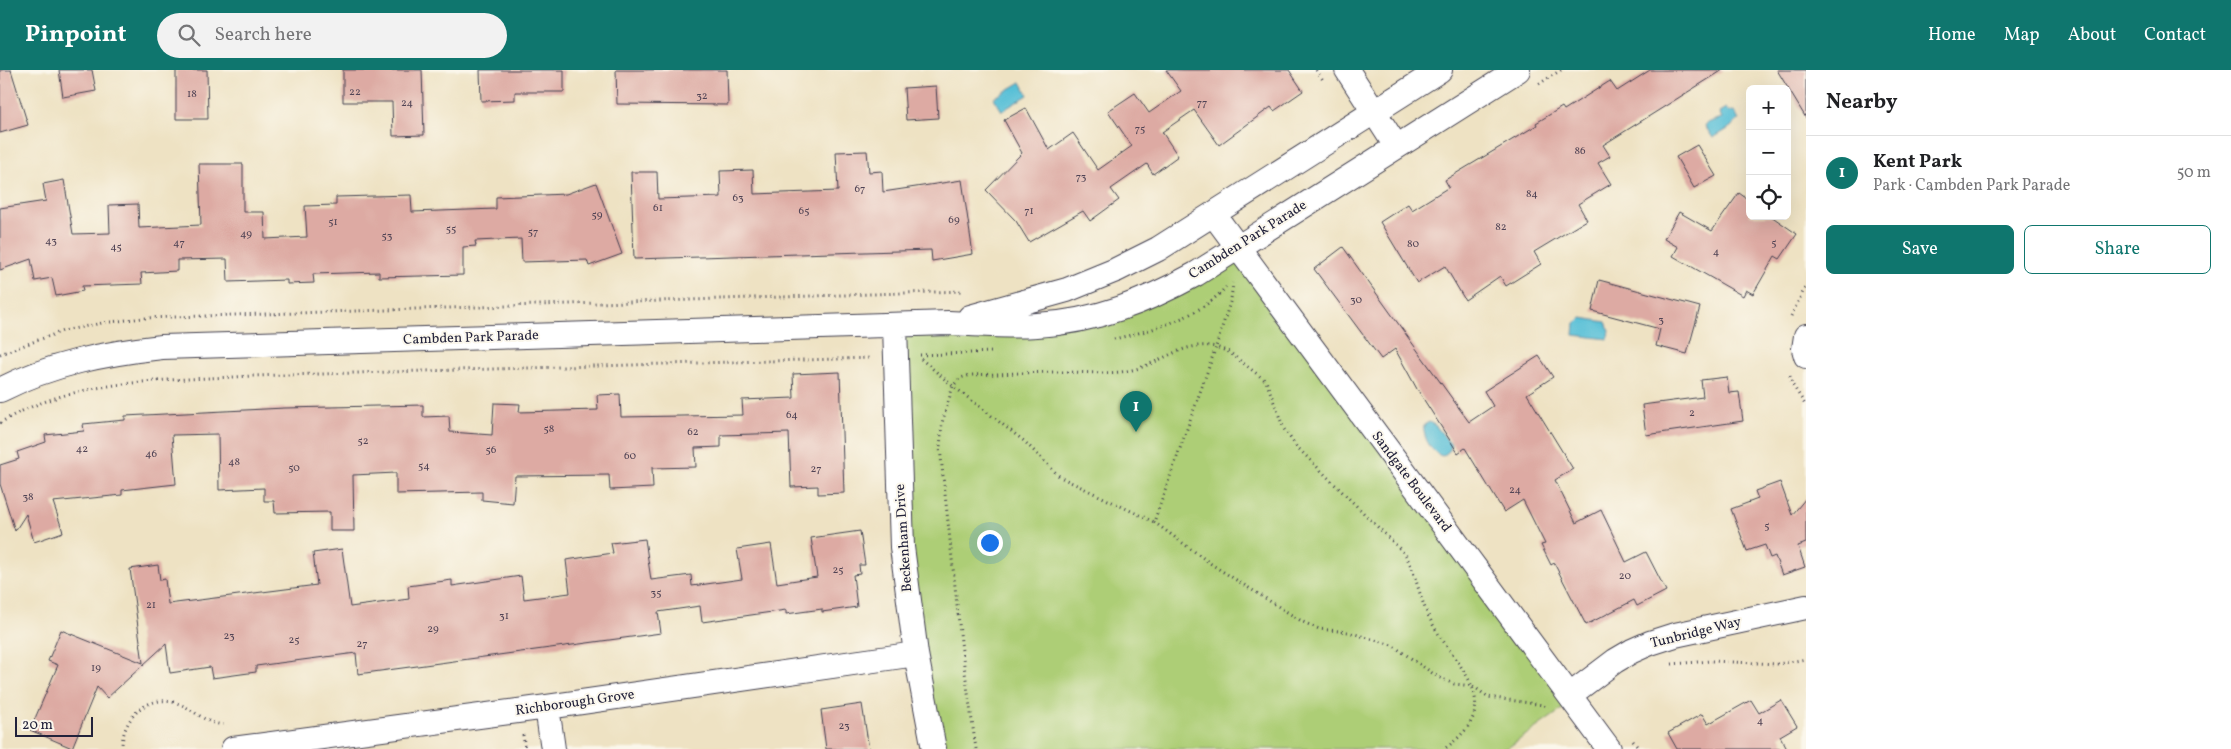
<!DOCTYPE html>
<meta charset="utf-8">
<style>
:root{--surface:#fff;--page:#f2f2f2;--text:#202124;--muted:#757577;--line:#e0e0e0;--accent:#0f766e}
body{margin:0;font-family:Vollkorn,serif;background:var(--page);color:var(--text)}
.controls{position:absolute;right:15px;top:15px;display:grid;overflow:hidden;border-radius:8px;box-shadow:0 5px 20px #0002}
.controls button{width:45px;height:45px;display:grid;place-items:center;padding:0;border:0;border-bottom:1px solid var(--line);background:var(--surface);color:var(--text);font:25px sans-serif}
.scale{position:absolute;left:15px;bottom:12px;width:78px;box-sizing:border-box;padding-left:5px;border:2px solid #22223b;border-top:0;font-size:14px;line-height:18px;white-space:nowrap;color:#22223b;-webkit-text-stroke:4px #fbf7ec;paint-order:stroke}
.you{position:absolute;left:989px;top:472px;width:18px;height:18px;margin:-12px;border:4px solid #fff;border-radius:50%;background:#1a73e8;box-shadow:0 0 0 8px #1a73e833}
.badge{display:grid;place-items:center;width:32px;height:32px;border-radius:50%;background:var(--accent);color:#fff;font-size:16px;font-weight:700}
.pin{position:absolute;translate:-50% -41px;filter:drop-shadow(0 1px 2px #0008)}
.pin::after{content:'';position:absolute;top:26px;width:18px;height:15px;background:inherit;clip-path:polygon(0 0,100% 0,50% 100%)}
.list{margin:0;padding:0;list-style:none}
h2{display:flex;justify-content:space-between;align-items:center;height:65px;margin:0;padding:0 20px;font-size:21px}
h2 small{font-size:16px;font-weight:400;color:var(--muted)}
.list li{display:grid;grid-template-columns:32px 1fr auto;gap:15px;align-items:center;box-sizing:border-box;height:75px;padding:0 20px;border-top:1px solid var(--line)}
.list b{display:block;font-size:19px;white-space:nowrap}
.list p{margin:0;font-size:16px;white-space:nowrap;color:var(--muted)}
.list em{font-size:16px;font-style:normal;color:var(--muted)}
.actions{display:flex;gap:10px;padding:15px 20px}
.actions a{flex:1;padding:11px 0;border:1px solid var(--accent);border-radius:8px;text-align:center;font-size:18px;color:var(--accent)}
.actions .main{background:var(--accent);color:#fff}
.icon{flex:none;width:28px;height:28px;fill:none;stroke:currentColor;stroke-width:2;stroke-linecap:round;stroke-linejoin:round}
.map{position:relative;flex:none;width:1806px;height:679px;overflow:hidden}
header{display:flex;align-items:center;gap:30px;box-sizing:border-box;height:70px;padding:0 25px;background:var(--accent);color:#fff}
header strong{font-size:24px}
nav{display:flex;gap:28px;margin-inline-start:auto;font-size:18px}
.search{width:350px;height:45px;background:var(--page);display:flex;align-items:center;gap:12px;box-sizing:border-box;padding:0 18px;border-radius:28px;color:var(--muted);font-size:19px}
main{display:flex}
aside{flex:1;background:var(--surface)}
.map>svg:first-child{display:block}
.green{fill:#adce76;stroke:#687858}
.water{fill:#59c0d7;stroke:#3e7189}
.building{fill:#ddaaa3}
.lines{fill:none;stroke-linecap:round;stroke-linejoin:round}
.minor-casing{stroke:#413f4f;stroke-width:26}
.path{stroke:#413f4f;stroke-width:3;stroke-dasharray:1 4;stroke-linecap:butt}
.minor{stroke:#fff;stroke-width:24}
.labels{text-anchor:middle;dominant-baseline:central;stroke-width:4;stroke-linejoin:round;paint-order:stroke}
.number-label{font-size:11px;fill:#514455}
.street-label{font-size:14px;fill:#22223b;stroke:#fbf7ec}
</style>
<header>
<strong>Pinpoint</strong>
<div class="search"><svg class="icon" aria-label="search" viewBox="0 0 24 24"><circle cx="10" cy="10" r="6"/><path d="M15 15l6 6"/></svg>Search here</div>
<nav><a>Home</a><a>Map</a><a>About</a><a>Contact</a></nav>
</header>
<main>
<div class="map">
<svg width="1806" height="679" viewBox="0 0 1806 679">
<rect width="100%" height="100%" fill="#fbf7ec"/>
<filter id="ink" filterUnits="userSpaceOnUse"><feTurbulence type="fractalNoise" baseFrequency=".02" numOctaves="2"/><feDisplacementMap in="SourceGraphic" scale="10" xChannelSelector="R" yChannelSelector="G"/><feConvolveMatrix kernelMatrix="1 2 1 2 8 2 1 2 1" color-interpolation-filters="sRGB"/></filter>
<filter id="wash" filterUnits="userSpaceOnUse"><feTurbulence type="fractalNoise" baseFrequency=".0096" numOctaves="4" result="noise"/><feDisplacementMap in="SourceGraphic" scale="20" xChannelSelector="R" yChannelSelector="G"/><feGaussianBlur stdDeviation="1.12" result="paint"/><feColorMatrix in="noise" values="0 0 0 0 0 0 0 0 0 0 0 0 0 0 0 0 0 1.4 0 .05"/><feComposite in="paint" operator="in"/></filter>
<g filter="url(#wash)">
<rect width="100%" height="100%" fill="#eee2c3"/>
<path class="green" d="M1237 179 1574 631 1506 679H934L916 584 895 256 1071 252Z"/>
<path class="water" d="M1021 12 1028 25 1002 41 994 28Z
M1726 38 1728 42 1734 41 1739 50 1728 59 1713 68 1705 56 1707 53 1722 48 1719 42Z
M1582 248 1606 252 1609 259 1608 269 1574 265 1575 253Z
M1429 352 1436 356 1451 375 1450 380 1443 386C1432 385 1422 365 1424 355Z"/>
<g id="blocks">
<path class="building" d="M0 0H11L28 55 0 63Z
M59 0H92L96 21 63 27Z
M176 0H207L208 49H176Z
M343 0H422L424 65 393 66 392 32H343Z
M480 0H564V22H515V30L481 31Z
M616 0H727L728 35 617 34Z
M1166 0H1289L1303 21 1274 41 1271 37 1219 75 1194 40 1162 62 1178 86 1153 104 1147 94 1111 119 1119 130 1090 151 1083 141 1029 172 1016 151 986 120 1022 83 1004 50 1026 38 1049 80 1073 63 1098 100 1132 76 1108 41 1135 23 1149 43 1181 21Z
M1650 0H1723L1603 75 1610 86 1598 93 1611 114 1578 134 1587 150 1534 182 1541 194 1506 216 1500 206 1465 230 1445 196 1417 213 1380 152 1408 134 1412 140 1449 117 1445 110 1537 55 1536 53 1562 37 1564 40 1610 11 1617 21Z
M1777 0H1806V48Z
M936 16 938 48 906 50 904 18Z
M1697 75 1716 106 1694 118 1676 87Z
M867 81 869 102 882 101 883 122 962 110 973 184 932 191 931 180 634 189 631 102H657L658 129 721 127 720 101 753 100 754 124 838 121 836 82Z
M199 94H243V142H264L265 169 307 167 305 136 336 135V127L411 125 412 142 496 139V127L566 124 596 113 622 184 589 196 587 190 522 192 521 169 475 171 476 176 463 177V205L379 207V202L313 204 314 213 287 214V210L228 212 227 189 177 190V201L141 203 142 214 82 216 83 221 56 226 52 208 35 211 31 189 0 200V138L46 131 43 114 64 110 73 164 110 163 109 135 138 134 139 158 201 155Z
M1739 123 1750 131V146H1771L1797 164 1780 189 1775 186 1753 224 1746 220 1743 226 1673 186 1678 177 1664 169 1679 142 1712 161Z
M1343 177 1469 352 1493 336 1484 321 1539 286 1553 307 1527 324 1573 399 1555 410 1576 453 1601 440 1626 492 1646 482 1666 521 1637 536 1634 530 1586 555 1554 493 1551 495 1541 475 1545 474 1523 430 1504 442 1465 378 1458 383 1417 319 1395 279 1381 289 1314 199Z
M1599 210 1700 237 1687 284 1656 276 1660 259 1592 241Z
M840 302 844 423 818 424V416L791 417 789 363 721 365V377L695 378 696 397 652 398 653 418 610 420 609 405 515 406 513 433 482 430V422L396 424V403L353 405 354 461H330V442L275 443 274 431H264V418L219 420 218 364 172 365 176 414 122 420V425L53 432 63 462 34 472 26 444 15 461 0 414V395L19 389 17 382 46 372 45 365 84 361 83 354 125 350V346L285 338 423 335V347L449 346 450 362 492 365 494 333 520 334 519 342 598 340 597 325 620 324 621 347 743 345 742 330 794 328 793 304Z
M1727 307 1729 323 1739 322 1743 351 1646 365 1642 335 1703 327 1701 310Z
M1780 412 1792 445 1806 428V473L1798 476 1805 497 1782 505 1775 486 1770 488 1765 475 1747 481 1731 439 1758 429 1755 421Z
M860 461 865 495H859L860 504 853 505 857 537 822 542V539L786 544V540L702 552 700 536 658 542 661 563 358 604 356 583 256 596V602L212 608 210 597 170 603 166 574 107 628 97 617 72 678 30 660 58 595 48 591 61 560 143 593 130 499 158 495 160 510 165 509 168 534 317 515 313 483 342 479 350 537 409 529 408 516 452 510V516L521 506 524 529 570 523 566 490 613 483 611 473 645 469 651 510 691 505 692 516 742 509 737 479 771 474 777 513 817 507 811 468Z
M1751 630 1759 643 1781 630 1797 656 1780 666 1787 679H1677L1668 663 1702 644 1708 654Z
M862 634 869 679H826L821 640Z"/>
</g>
</g>
<g filter="url(#ink)">
<use href="#blocks" fill-opacity="0" stroke="#413f4f" stroke-width="1"/>
<g class="lines">
<defs>
<path id="minor" d="M1347 0 1396 76
M1214 145 1609 679
M970 247 1067 220 1116 200 1158 179 1440 0
M895 256 902 477 916 584 934 679
M1806 266 1804 279 1806 286
M0 320C51 294 106 283 162 277L949 253C978 254 1008 257 1037 255 1095 252 1147 231 1196 204L1518 0
M1570 625 1615 591 1632 581 1650 573 1675 565 1806 537
M547 637 553 679
M233 679 547 637 916 584"/>
</defs>
<use href="#minor" class="minor-casing"/>
<path class="path" d="M1316 0 1323 10
M1539 14 1561 0
M1791 246 1806 216
M1114 269C1153 260 1199 248 1226 217
M0 284 63 261 102 253 143 248 964 221
M920 285 993 282
M921 289 953 316 960 308 971 305C1002 304 1033 302 1064 302 1087 302 1110 305 1132 300 1162 293 1184 270 1216 277L1231 229 1233 213
M1790 306 1792 314 1806 336
M0 353C74 307 168 311 251 306L872 288
M1154 452 1214 496 1303 552 1319 559 1348 562 1392 575 1438 607 1454 614 1473 616 1488 627 1543 635 1545 637
M1672 594 1711 591 1778 594 1806 589
M523 665 525 679
M1633 671 1639 679
M122 679C121 651 144 625 173 632 194 637 202 654 226 655
M976 679 962 581 940 378 942 353 953 316 1024 371 1060 407 1154 452 1216 277 1229 282 1266 311 1284 359 1296 376 1405 484C1417 505 1419 529 1431 551 1456 599 1510 633 1444 679"/>
<use href="#minor" class="minor"/>
</g>
</g>
<g class="labels">
<g class="number-label">
<text x="355" y="22">22</text>
<text x="192" y="24">18</text>
<text x="702" y="26">32</text>
<text x="407" y="33">24</text>
<text x="1202" y="33">77</text>
<text x="1140" y="59">75</text>
<text x="1580" y="81">86</text>
<text x="1081" y="107">73</text>
<text x="860" y="119">67</text>
<text x="1532" y="124">84</text>
<text x="738" y="128">63</text>
<text x="658" y="138">61</text>
<text x="804" y="141">65</text>
<text x="1029" y="141">71</text>
<text x="597" y="145">59</text>
<text x="954" y="150">69</text>
<text x="333" y="152">51</text>
<text x="1501" y="157">82</text>
<text x="451" y="159">55</text>
<text x="533" y="162">57</text>
<text x="246" y="164">49</text>
<text x="387" y="166">53</text>
<text x="51" y="171">43</text>
<text x="179" y="173">47</text>
<text x="1774" y="173">5</text>
<text x="1413" y="174">80</text>
<text x="116" y="177">45</text>
<text x="1716" y="182">4</text>
<text x="1356" y="230">30</text>
<text x="1661" y="250">3</text>
<text x="1692" y="343">2</text>
<text x="792" y="345">64</text>
<text x="549" y="359">58</text>
<text x="693" y="362">62</text>
<text x="363" y="371">52</text>
<text x="82" y="379">42</text>
<text x="491" y="380">56</text>
<text x="151" y="384">46</text>
<text x="630" y="386">60</text>
<text x="234" y="392">48</text>
<text x="424" y="396">54</text>
<text x="294" y="398">50</text>
<text x="816" y="399">27</text>
<text x="1515" y="420">24</text>
<text x="28" y="427">38</text>
<text x="1767" y="456">5</text>
<text x="838" y="500">25</text>
<text x="1625" y="506">20</text>
<text x="656" y="523">35</text>
<text x="151" y="535">21</text>
<text x="504" y="546">31</text>
<text x="433" y="559">29</text>
<text x="229" y="566">23</text>
<text x="294" y="570">25</text>
<text x="362" y="574">27</text>
<text x="96" y="598">19</text>
<text x="1760" y="651">4</text>
<text x="844" y="656">23</text>
</g>
<g class="street-label">
<text transform="translate(1248 170) rotate(-32)">Cambden Park Parade</text>
<text transform="translate(471 268) rotate(-2)">Cambden Park Parade</text>
<text transform="translate(1411 412) rotate(53)">Sandgate Boulevard</text>
<text transform="translate(904 468) rotate(-94)">Beckenham Drive</text>
<text transform="translate(1696 563) rotate(-14)">Tunbridge Way</text>
<text transform="translate(575 633) rotate(-8)">Richborough Grove</text>
</g>
</g>
</svg>
<div class="controls">
<button>+</button>
<button>−</button>
<button><svg class="icon" aria-label="locate" viewBox="0 0 24 24"><circle cx="12" cy="12" r="6"/><path d="M12 2v4M12 18v4M2 12h4M18 12h4"/></svg></button>
</div>
<div class="scale">20 m</div>
<div class="you"></div>
<div class="pin badge" style="left:1136px;top:362px">1</div>
</div>
<aside>
<h2>Nearby<small></small></h2>
<ul class="list">
<li><span class="badge">1</span><div><b>Kent Park</b><p>Park · Cambden Park Parade</p></div><em>50 m</em></li>
</ul>
<div class="actions"><a class="main">Save</a><a>Share</a></div>
</aside>
</main>
